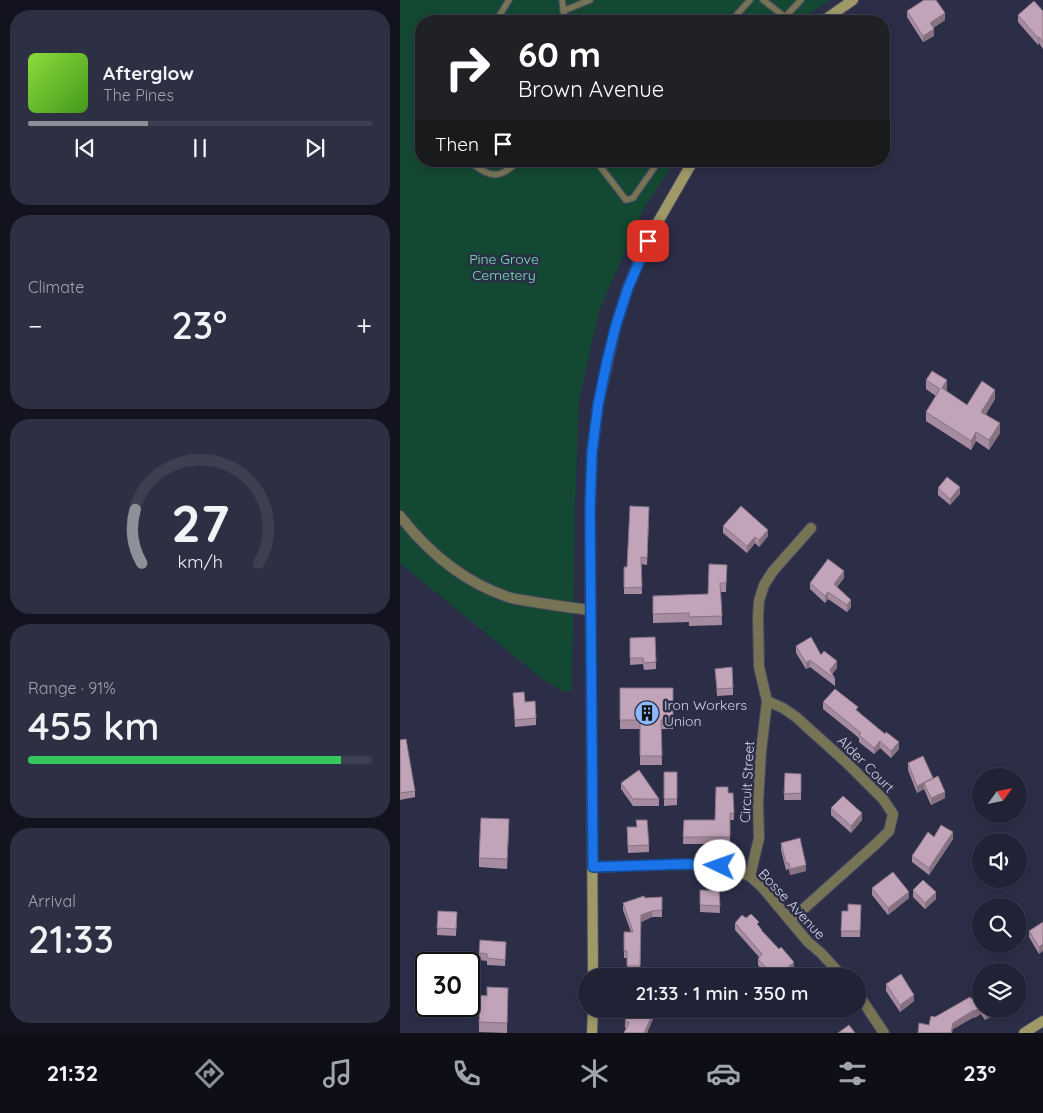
<!DOCTYPE html>
<meta charset="utf-8">
<style>
body{margin:0;font-family:Quicksand,sans-serif;background:#2d2f42;color:#f1f3f6;height:100vh;display:flex;flex-direction:column;font-size:19px;white-space:nowrap}
*{box-sizing:border-box;margin:0}
p{font-size:16px;color:#a2a4ad}
.icon{flex:none;width:28px;height:28px;fill:none;stroke:currentColor;stroke-width:2;stroke-linecap:round;stroke-linejoin:round}
.map{position:relative;flex:1;overflow:hidden}
.details{display:flex;flex-direction:column;gap:10px;padding:10px;background:#12131e;width:400px}
.details>*{flex:none}
.guide{position:absolute;left:15px;top:15px;width:475px;height:152px;border-radius:20px;box-shadow:0 2px 8px #0003,0 0 0 1px #3e3f51;background:#202124;color:#fff;overflow:hidden}
.needle{width:32px;rotate:57deg}
.buttons{position:absolute;left:572px;top:768px;display:grid;gap:10px}
.buttons a{display:grid;place-items:center;width:55px;height:55px;border-radius:50%;background:#212236;box-shadow:0 2px 8px #0003,0 0 0 1px #3e3f51;font-size:25px}
.speed{position:absolute;left:15px;top:952px;display:flex;gap:10px;font-size:25px;font-weight:700;text-align:center}
.speed>*{display:grid;place-content:center;width:65px;height:65px;border-radius:50%;background:#212236;box-shadow:0 2px 8px #0003,0 0 0 1px #3e3f51;line-height:1}
.speed .limit{border:2px solid #111;border-radius:8px;background:#fff;color:#111}
.pin{position:absolute;display:grid;place-items:center;width:42px;height:42px;color:#fff;margin:-21px;border-radius:10px;box-shadow:0 2px 8px #0006}
.me{position:absolute;width:55px;margin:-28px;rotate:273deg;stroke-linejoin:round;filter:drop-shadow(0 0 4px #0008)}
.turn{display:flex;align-items:center;gap:18px;height:105px;padding:0 20px;font-size:22px}
.turn .icon{width:65px;height:65px;stroke-width:2.5}
.turn b{display:block;font-size:35px;line-height:42px}
.then{display:flex;align-items:center;height:48px;padding:0 20px;background:#0003;gap:10px;font-size:19px}
.big{font-size:38px;font-weight:600;line-height:1.1}
.details .card{flex:1;display:flex;flex-direction:column;justify-content:center;gap:8px;min-width:0;padding:0 18px;border-radius:20px;background:#2d2f42}
.details .dial{align-items:center;gap:0}
.dial svg{height:130px;overflow:visible;fill:none;stroke:#3e3f51;stroke-width:7;stroke-linecap:round;text-anchor:middle}
.dial text{fill:#f1f3f6;stroke:none}
.song{display:flex;align-items:center;gap:15px}
.cover{width:60px;height:60px;border-radius:8px;background:linear-gradient(135deg,hsl(90 70% 55%),hsl(100 70% 35%))}
.played{height:5px;border-radius:2px;background:linear-gradient(90deg,#8c9099 35%,#3e3f51 35%)}
.keys{display:flex;justify-content:space-around;direction:ltr}
.heat{display:flex;justify-content:space-between;align-items:center;font-size:28px;direction:ltr}
.charge{height:8px;border-radius:4px;background:linear-gradient(90deg,#34c759 91%,#3e3f51 0)}
.trip{position:absolute;left:178px;top:968px;width:288px;height:50px;border-radius:25px;background:#212236;box-shadow:0 2px 8px #0003,0 0 0 1px #3e3f51;font-weight:600;line-height:50px;text-align:center}
.tabs{display:flex;height:80px;justify-content:space-around;align-items:center;background:#0d0e16;color:#a2a4ad}
.tabs .icon{width:35px;height:35px}
.tabs .on{color:#8c9099}
.tabs b{font-size:22px;color:#f1f3f6}
main{display:flex;flex:1;min-height:0}
.map>svg:first-child{display:block}
.green{fill:#134832}
.lines{fill:none;stroke-linecap:round;stroke-linejoin:round}
.lane-casing{stroke:#474961;stroke-width:8}
.street-casing{stroke:#474961;stroke-width:12}
.secondary-casing{stroke:#474961;stroke-width:12}
.lane{stroke:#777455;stroke-width:5.5}
.street{stroke:#777455;stroke-width:10}
.secondary{stroke:#9e9967;stroke-width:10}
.wall{fill:#a68ca0}
.shaded-wall{fill:#877282}
.building{fill:#c1a3ba;stroke:#877282}
.route-casing{stroke:#114b97;stroke-width:12}
.route{stroke:#1a73e8;stroke-width:9}
.labels{text-anchor:middle;dominant-baseline:central;stroke-width:5;stroke-linejoin:round;paint-order:stroke}
.park-label{font-size:14px;fill:#76e9b3;stroke:#2c2e48}
.poi-label{font-size:14px;fill:#d2d4e5;stroke:#2c2e48;text-anchor:start}
.street-label{font-size:14px;fill:#d2d4e5;stroke:#2c2e48}
</style>
<main>
<section class="details">
<div class="card">
<div class="song"><i class="cover"></i><div><b>Afterglow</b><p>The Pines</p></div></div>
<div class="played"></div>
<div class="keys"><svg class="icon" aria-label="previous" viewBox="0 0 24 24"><path d="M18 5L8 12l10 7zM5 5v14"/></svg><svg class="icon" aria-label="pause" viewBox="0 0 24 24"><path d="M8 5v14M16 5v14"/></svg><svg class="icon" aria-label="next" viewBox="0 0 24 24"><path d="M6 5l10 7-10 7zM19 5v14"/></svg></div>
</div>
<div class="card"><p>Climate</p>
<div class="heat"><a>−</a><b class="big">23°</b><a>+</a></div>
</div>
<div class="card dial"><svg viewBox="0 0 100 80">
<path d="M14 69A42 42 0 1 1 86 69"/>
<path d="M14 69A42 42 0 0 1 10 36" stroke="#8c9099"/>
<text x="50" y="56" font-size="32" font-weight="700">27</text>
<text x="50" y="72" font-size="11">km/h</text>
</svg></div>
<div class="card"><p>Range · 91%</p><b class="big">455 km</b><div class="charge"></div></div>
<div class="card"><p>Arrival</p><b class="big">21:33</b></div>
</section>
<div class="map">
<svg width="643" height="1033" viewBox="0 0 643 1033">
<rect width="100%" height="100%" fill="#2c2e48"/>
<path class="green" d="M0,0h430l-32,21h-377v140h254l-31,47 -45,103 -20,89 -4,104 -3,186 -8,2 -22,-13 -142,-116z"/>
<g class="lines">
<defs>
<path id="lane" d="M162,0l3,21
M363,0l22,17 16,-17
M163,11l27,-11
M96,21l13,-21
M331,21l19,-21
M69,161c8,7 22,17 33,12 6,-2 12,-8 17,-12
M196,161l30,39 7,-2 26,-37"/>
<path id="street" d="M0,516c28,36 64,66 108,81 8,3 18,3 26,5 19,3 38,6 57,8
M367,701l16,7 13,9 52,47 35,35 10,15 -4,17 -12,12 -87,78
M193,867l94,-3 33,2 30,10 12,11 46,55 13,11 21,23
M350,876l9,-38 -1,-35 3,-51 6,-51 -8,-34 -1,-50 1,-16 5,-16 9,-14 38,-43
M456,991l28,42"/>
<path id="secondary" d="M423,21l30,-21
M193,976l-3,-466 2,-58 6,-47 18,-80 12,-38 19,-46 46,-80
M192,1033l1,-24
M624,1033l19,-12"/>
</defs>
<use href="#lane" class="lane-casing"/>
<use href="#street" class="street-casing"/>
<use href="#secondary" class="secondary-casing"/>
<use href="#lane" class="lane"/>
<use href="#street" class="street"/>
<use href="#secondary" class="secondary"/>
</g>
<path class="wall" d="M507,11l38,9 -12,8 1,8 -11,6 -16,-25z
M643,11v38l-4,-6 -1,2 -20,-23v-7z
M526,380l21,9 -1,2 21,14 28,-6 -9,15 14,19 -11,17 -13,-9 -5,9 -45,-29v-9l10,-16 -10,-7z
M538,488l22,6 -10,11 -12,-10z
M249,514l-2,51 -6,-1 1,30h-18v-27h3z
M323,526l45,10 -9,11 -4,-4 -8,10 -24,-20z
M327,565l-1,27h-5l1,33 -33,1v-4l-36,1v-27l55,-2z
M444,578l-7,9 14,20 -4,5 -19,-13 -3,4 -15,-14v-6z
M255,637l1,32 -12,1 -1,-6 -13,1v-27z
M396,646l25,9 16,13 -5,6 3,5v7l-25,-19 -4,2 -10,-16z
M315,669l18,19v7l-16,1z
M220,688h53v41h-12l1,36h-22v-36h-20z
M113,693l12,9 11,16v7l-21,2z
M423,702l35,9 41,38 -8,9 -11,-10 -6,6 -15,-12v-4l-36,-29z
M0,740l15,51v6l-15,3z
M508,763l25,15 12,20 -14,7 -7,-16 -7,4 -9,-23z
M264,772h13v33l-13,1z
M385,773l16,1v26h-17z
M221,783l38,16v7h-26l-12,-17z
M328,793h5l1,27h-4v24h-47l1,-24h31z
M431,808l31,12 -11,13 -20,-18z
M109,829l-2,40 -28,-2v-9z
M227,834l22,11v7l-21,1z
M534,837l19,2 -24,36 -17,-13v-6z
M381,843l25,28 -16,4 -1,-6 -3,1 -5,-20z
M472,888l37,10 -21,17 -16,-20z
M300,890l19,1 1,22 -20,-1z
M513,890l23,9 -11,10 -12,-12z
M262,897v20h-10l-11,5 -1,51h-13v-15h-3v-26h7l-8,-22v-7l22,-5z
M461,905l-1,32h-19l1,-26h6z
M38,911l19,1 -1,24 -19,-1z
M346,918l13,8 3,5 32,37 -30,5 -6,-8v-6l1,-2 -24,-27v-7z
M643,922l-4,32 -10,-17v-6z
M106,949l-1,17 -18,-1v-4l-8,-1v-7z
M486,984l28,17 -14,11 -14,-21z
M581,992v17h22l-18,11 -4,-6 -7,4v-1l-21,12 -24,-4 6,-8 36,-18z
M108,998l-1,35 -28,-1v-10z
M411,1009h13l-7,6z
M253,1019l-6,14h-23l2,-5h-1v-7z"/>
<path class="shaded-wall" d="M545,13v7l-15,10v-7z
M534,29v7l-11,6v-6z
M639,37v6l-1,2v-7z
M547,380v9l-5,9v-10z
M595,390v9l-14,22v-9z
M600,423v10l-11,17v-10z
M576,432v9l-5,9v-9z
M560,487v7l-10,11v-6z
M368,530v6l-9,11v-7z
M355,537v6l-8,10v-7z
M444,571v7l-10,13v-7z
M428,592v7l-3,4v-7z
M451,600v7l-4,5v-7z
M410,660v7l-4,2v-6z
M437,661v7l-7,9v-7z
M480,741v7l-6,6v-6z
M499,742v7l-8,9v-7z
M524,783v6l-7,4v-7z
M545,792v6l-14,7v-7z
M462,813v7l-11,13v-7z
M553,832v7l-24,36v-7z
M406,865v6l-16,4v-6z
M509,892v6l-21,17v-7z
M536,892v7l-11,10v-6z
M252,911v6l-11,5v-7z
M643,944v7l-4,3v-7z
M394,962v6l-9,8h-7z
M514,995v6l-14,11v-7z
M581,1007v7l-7,4v-7z
M417,1009h7l-7,6z
M593,1009h10l-18,11v-6z
M574,1010v7l-21,12 -1,4h-1l2,-10z
M253,1013v6l-6,14h-3z"/>
<path class="building" d="M524,0h12l9,13 -15,10 4,6 -11,7 -16,-25z
M634,1l9,10v31l-4,-5 -1,1 -20,-23z
M532,371l15,9 -5,8 25,17 15,-24 13,9 -14,22 19,11 -11,17 -13,-8 -5,9 -45,-29 14,-23 -14,-9z
M547,477l13,10 -10,12 -12,-11z
M230,506l19,1 -2,51 -6,-1 1,30 -18,1v-21h3z
M341,506l27,24 -9,10 -4,-3 -8,9 -24,-20z
M428,559l16,12 -10,13 17,16 -4,5 -19,-13 -3,4 -15,-13z
M309,564l18,1 -1,18h-6l2,33 -33,1v-4l-36,1v-18l55,-2z
M255,637l1,25 -12,1 -1,-5h-13v-20z
M411,637l10,18 3,-4 13,10 -7,9 5,9 -25,-19 -4,3 -10,-17z
M332,667l1,21 -16,1 -2,-20z
M220,688h53v32h-12l1,36h-22v-36h-20z
M435,689l23,18 -2,3 29,24 1,-2 13,10 -8,9 -11,-10 -6,7 -15,-13 2,-2 -38,-31z
M124,692l1,10 10,-1 1,17 -21,2 -2,-27z
M6,739l9,52 -15,2v-53z
M523,756l10,22 -16,8 -9,-23z
M239,770l20,29h-26l-12,-16z
M264,772h13v27h-13z
M385,773l16,1v19l-17,1z
M538,776l7,16 -14,6 -7,-15z
M316,787h12v6h5l1,20h-4v24h-47l1,-17h31z
M443,796l19,17 -11,13 -20,-18z
M81,818l28,1 -2,40 -28,-1z
M236,820h11l2,25 -21,1 -1,-19h10z
M541,825l12,7 -24,36 -17,-12 16,-24 6,5z
M400,838l6,27 -16,4 -1,-6h-3l-5,-20z
M493,872l16,20 -21,16 -16,-20z
M523,880l13,12 -11,11 -12,-13z
M300,890l19,1 1,15 -20,-1z
M244,896l1,2 17,-1v13l-10,1 -11,4 -1,51h-13v-15h-3v-19h9l-10,-29z
M448,904l13,1 -1,26h-19l1,-20h6z
M38,911l19,1 -1,17 -19,-1z
M351,914l8,8 -2,2 5,6h-1l18,19 2,-2 13,15 -16,14h-18l7,-7 -9,-10 4,-5 -27,-31 7,-8 4,3z
M643,922v22l-4,3 -10,-16z
M80,940l26,2 -1,18 -18,-2v-4l-8,-1z
M501,974l13,21 -14,10 -14,-21z
M87,987l21,1 -1,35 -28,-1 1,-27 7,1z
M581,992v16v-1l-7,4v-1l-21,13 -2,10h-33l1,-10 10,2 2,-9 4,1 35,-20 1,2z
M230,1009h14l9,4 -9,20h-20l5,-10 -4,-2z
M582,1009h11l-8,5z
M449,1025l6,8h-17z"/>
<g class="lines">
<defs>
<path id="route" d="M248,241l-20,47 -12,37 -9,36 -9,44 -6,47 -2,58 3,357 94,-3 33,2"/>
</defs>
<use href="#route" class="route-casing"/>
<use href="#route" class="route"/>
</g>
<defs>
<symbol id="building-disc" viewBox="-11 -11 22 22"><circle r="9.5" fill="#8bb9fc" stroke="#2c2e48"/><path d="M-4-6H4V6H1V3H-1V6H-4ZM-2.5-4.3h1.7v1.8h-1.7ZM.8-4.3h1.7v1.8H.8ZM-2.5-1h1.7V.8h-1.7ZM.8-1h1.7V.8H.8Z" fill="#111"/></symbol>
</defs>
<g fill-rule="evenodd">
<use href="#building-disc" x="233" y="699" width="28" height="28"/>
</g>
<g class="labels">
<g class="park-label">
<text x="104" y="259">Pine Grove<tspan x="104" dy="16">Cemetery</tspan></text>
</g>
<g class="poi-label">
<text x="264" y="705">Iron Workers<tspan x="264" dy="16">Union</tspan></text>
</g>
<g class="street-label">
<text transform="translate(466 764) rotate(45)">Alder Court</text>
<text transform="translate(347 782) rotate(-87)">Circuit Street</text>
<text transform="translate(392 904) rotate(47)">Bosse Avenue</text>
</g>
</g>
</svg>
<div class="buttons">
<a><svg class="needle" viewBox="-14 -14 28 28"><path d="M0-13l5 13h-10z" fill="#e53935"/><path d="M0 13l5-13h-10z" fill="#a2a4ad"/></svg></a>
<a><svg class="icon" aria-label="sound" viewBox="0 0 24 24"><path d="M4 9h4l5-4v14l-5-4H4zM17 9q2 3 0 6"/></svg></a>
<a><svg class="icon" aria-label="search" viewBox="0 0 24 24"><circle cx="10" cy="10" r="6"/><path d="M15 15l6 6"/></svg></a>
<a><svg class="icon" aria-label="layers" viewBox="0 0 24 24"><path d="M12 4l9 5-9 5-9-5zM3 14l9 5 9-5"/></svg></a>
</div>
<div class="speed"><div class="limit">30</div></div>
<div class="pin" style="left:248px;top:241px;background:#d93025"><svg class="icon" aria-label="arrive" viewBox="0 0 24 24"><path d="M6 21V4h12l-3 4 3 4H6"/></svg></div>
<svg class="me" style="left:320px;top:866px" viewBox="-20 -20 40 40"><circle r="19" fill="#fff"/><path d="M0-13L10 11 0 6-10 11z" fill="#1a73e8"/></svg>
<div class="trip">21:33 · 1 min · 350 m</div>
<div class="guide">
<div class="turn"><svg class="icon" aria-label="right" viewBox="0 0 24 24"><path d="M7 20v-9h11M14 6l5 5-5 5"/></svg><div><b>60 m</b>Brown Avenue</div></div>
<div class="then">Then<svg class="icon" aria-label="arrive" viewBox="0 0 24 24"><path d="M6 21V4h12l-3 4 3 4H6"/></svg></div>
</div>
</div>
</main>
<nav class="tabs">
<b>21:32</b>
<svg class="icon on" aria-label="directions" viewBox="0 0 24 24"><path d="M12 3l9 9-9 9-9-9zM9 14v-3h6M13 9l2 2-2 2"/></svg>
<svg class="icon" aria-label="music" viewBox="0 0 24 24"><path d="M9 18V5l10-2v13"/><circle cx="6" cy="18" r="3"/><circle cx="16" cy="16" r="3"/></svg>
<svg class="icon" aria-label="phone" viewBox="0 0 24 24"><path d="M5 4h4l2 5-3 2q2 4 5 5l2-3 5 2v4C11 20 4 13 5 4z"/></svg>
<svg class="icon" aria-label="climate" viewBox="0 0 24 24"><path d="M12 3v18M4 7l16 10M4 17L20 7"/></svg>
<svg class="icon" aria-label="car" viewBox="0 0 24 24"><path d="M5 17H2v-5l4-1 3-4h7l3 4 3 1v5h-3M9 17h6M6 11h13"/><circle cx="7" cy="17" r="2"/><circle cx="17" cy="17" r="2"/></svg>
<svg class="icon" aria-label="filters" viewBox="0 0 24 24"><path d="M4 7h16M4 17h16"/><circle cx="9" cy="7" r="2"/><circle cx="15" cy="17" r="2"/></svg>
<b>23°</b>
</nav>
